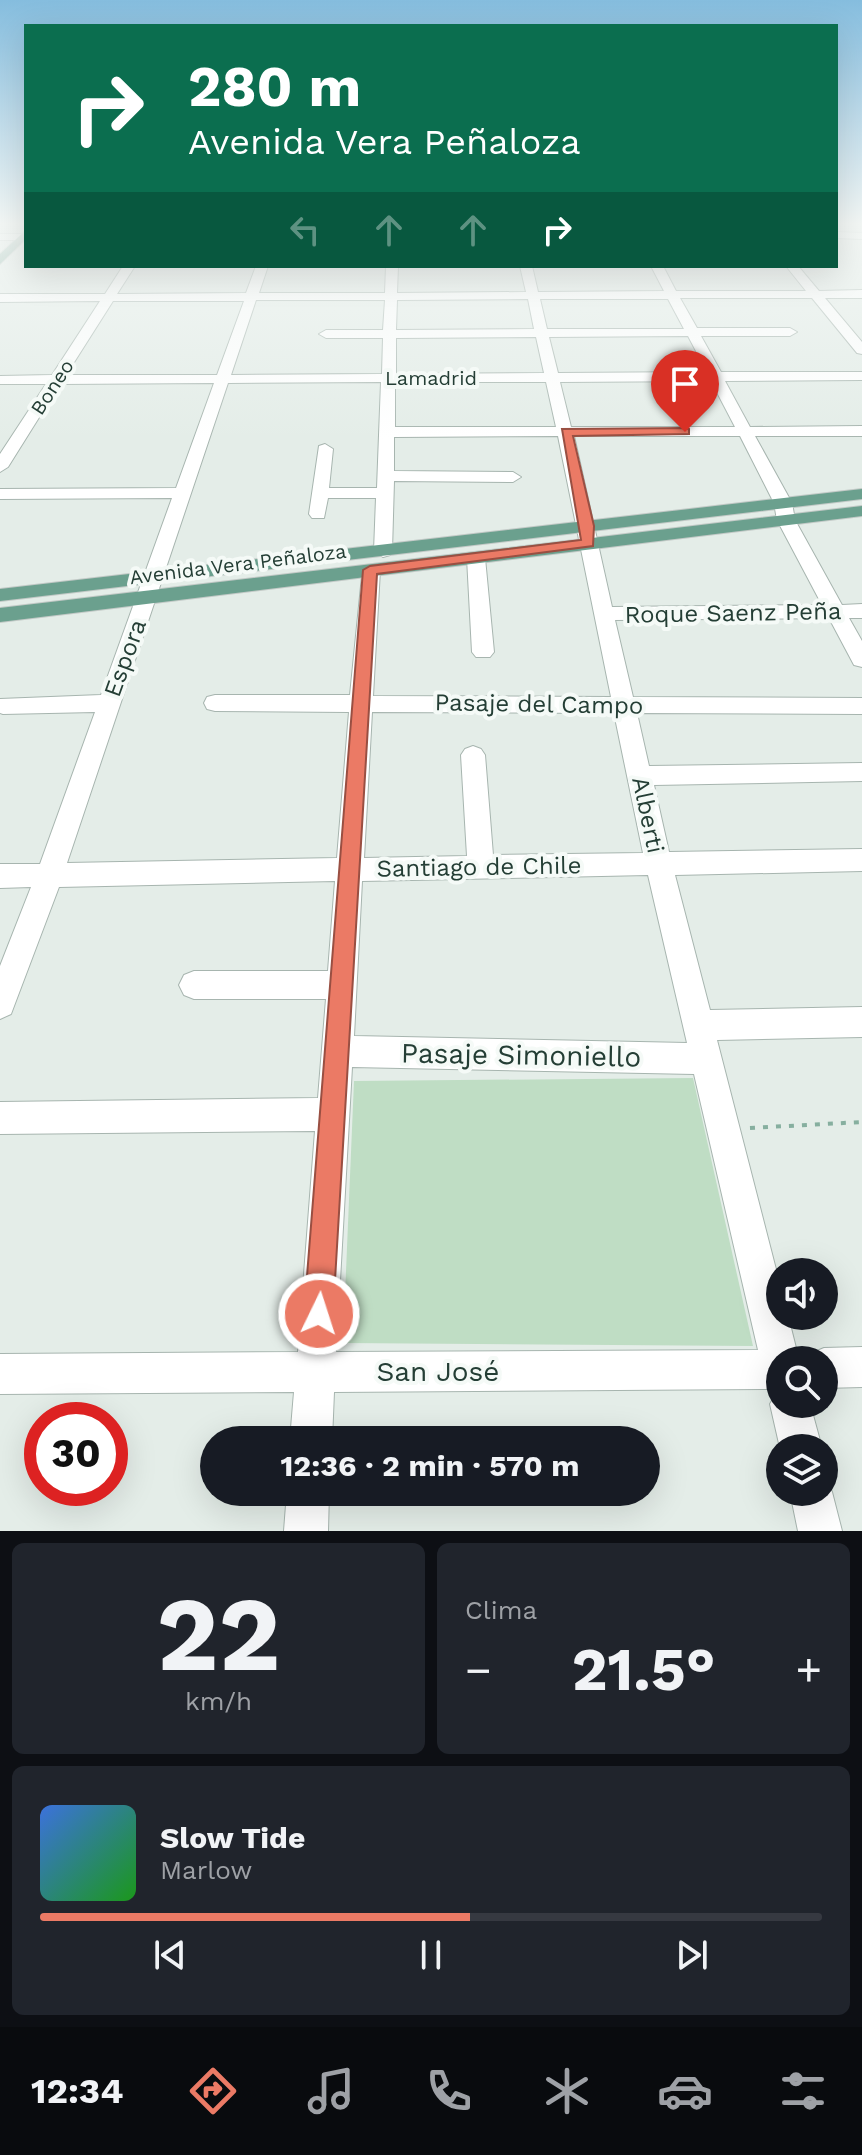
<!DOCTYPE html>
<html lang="es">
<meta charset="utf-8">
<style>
body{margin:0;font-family:"Work Sans",sans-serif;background:#20242c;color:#f1f3f6;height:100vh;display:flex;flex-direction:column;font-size:30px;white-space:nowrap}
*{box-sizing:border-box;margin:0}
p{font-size:26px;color:#9ea1a6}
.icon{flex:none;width:44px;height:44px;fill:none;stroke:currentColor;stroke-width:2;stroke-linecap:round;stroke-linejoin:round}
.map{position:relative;height:1531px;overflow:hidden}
.sheet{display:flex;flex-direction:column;gap:12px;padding:12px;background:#0d0f14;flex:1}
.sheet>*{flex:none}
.guide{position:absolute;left:24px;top:24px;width:814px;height:244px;border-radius:0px;box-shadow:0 8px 32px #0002;background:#0b6e4f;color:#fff;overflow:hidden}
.fabs{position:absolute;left:766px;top:1258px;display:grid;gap:16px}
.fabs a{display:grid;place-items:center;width:72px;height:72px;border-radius:50%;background:#171b24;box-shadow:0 8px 32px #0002;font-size:40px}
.speed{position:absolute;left:24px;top:1402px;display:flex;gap:16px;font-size:40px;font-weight:700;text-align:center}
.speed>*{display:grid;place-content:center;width:104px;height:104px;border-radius:50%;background:#171b24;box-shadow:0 8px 32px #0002;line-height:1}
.speed .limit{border:12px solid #d22;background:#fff;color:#111}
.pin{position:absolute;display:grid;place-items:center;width:68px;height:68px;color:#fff;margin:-82px -34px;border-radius:50% 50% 50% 0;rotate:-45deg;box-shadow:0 0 8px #0007}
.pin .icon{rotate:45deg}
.me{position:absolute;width:88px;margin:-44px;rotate:4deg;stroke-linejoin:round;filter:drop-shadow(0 0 6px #0008)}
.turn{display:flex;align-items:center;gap:28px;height:168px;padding:0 32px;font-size:36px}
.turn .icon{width:104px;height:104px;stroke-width:2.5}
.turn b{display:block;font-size:56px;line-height:68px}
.lanes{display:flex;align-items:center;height:76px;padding:0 32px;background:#0003;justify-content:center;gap:40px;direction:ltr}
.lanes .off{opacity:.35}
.big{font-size:60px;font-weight:700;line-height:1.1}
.sheet .tile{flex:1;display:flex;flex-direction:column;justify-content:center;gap:12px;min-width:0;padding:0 28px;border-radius:12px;background:#20242c}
.sheet .dial{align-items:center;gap:0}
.dial b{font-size:104px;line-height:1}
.song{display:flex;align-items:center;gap:24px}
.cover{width:96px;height:96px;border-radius:12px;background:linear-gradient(135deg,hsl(220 70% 55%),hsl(120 70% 35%))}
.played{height:8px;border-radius:4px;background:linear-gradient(90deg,#eb7a65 55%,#363941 55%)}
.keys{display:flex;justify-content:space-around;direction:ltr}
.heat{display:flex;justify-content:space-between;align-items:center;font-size:44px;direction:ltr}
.sheet .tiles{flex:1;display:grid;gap:12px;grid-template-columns:1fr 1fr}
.tile:last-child{grid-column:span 2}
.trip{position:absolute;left:200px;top:1426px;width:460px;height:80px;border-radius:40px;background:#171b24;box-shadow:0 8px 32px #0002;font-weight:700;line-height:80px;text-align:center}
.tabs{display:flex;height:128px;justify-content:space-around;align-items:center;background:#090b0e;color:#9ea1a6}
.tabs .icon{width:56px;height:56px}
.tabs .on{color:#eb7a65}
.tabs b{font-size:36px;color:#f1f3f6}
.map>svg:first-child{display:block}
.green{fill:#bfddc4}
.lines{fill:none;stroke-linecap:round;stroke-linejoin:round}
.minor-casing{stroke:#a7b5af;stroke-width:2}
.major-casing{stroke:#c2c9c6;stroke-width:2}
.path{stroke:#86af9f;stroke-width:4;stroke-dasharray:5 8;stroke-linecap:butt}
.minor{fill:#fff;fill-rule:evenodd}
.major{fill:#6ba08e;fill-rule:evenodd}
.route{fill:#eb7a65;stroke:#994f42;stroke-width:2}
.labels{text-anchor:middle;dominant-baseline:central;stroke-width:8;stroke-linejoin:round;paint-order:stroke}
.far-street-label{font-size:20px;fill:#243e35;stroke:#f5faf7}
.street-label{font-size:24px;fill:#243e35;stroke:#f5faf7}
.near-street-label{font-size:28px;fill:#243e35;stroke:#f5faf7}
</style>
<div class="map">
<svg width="862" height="1531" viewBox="0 0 862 1531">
<rect width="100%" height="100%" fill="#e4ede8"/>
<path class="green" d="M693,1078l60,268 -410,-3 11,-262z"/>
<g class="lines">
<defs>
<path id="minor" d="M836,232l26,1v6l-26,-1z
M0,234h26v6h-26z
M123,266h12l-18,28 129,-1 10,-27h12l-9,27h126l1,-27h12l-1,27 129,-1 -6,-26h12l6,26 126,-1 -13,-25h12l13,25h130l-20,-25h12l21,25 43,-1v8h-37l37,44v12l-5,-1 -45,-55h-132l17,30h93l7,4 -7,4h-89l20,36h141v8l-137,1 25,46 112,-1v10h-107l37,67 3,17 47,85 20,-1v14h-13l13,23v26l-8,-2 -25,-47 -214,2 18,77 229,1v16l-225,-1 12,53 213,-3v18l-208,4 15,67 193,-3v22l-187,4 35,135 152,-3v30l-145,3 63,245v31h8l11,44h-19v44h30l12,44h-42l-10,-44 9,-15 -445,3 -2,48h-42l4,-48 -294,2v-40l298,-2 17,-221 -315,3v-32l318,-4 8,-99h-132l-10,-4 -5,-10 5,-10 10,-4h134l7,-90 -276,6 -48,127 -11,5v-53l31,-79 -31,1v-24h40l55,-152 -92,2 -3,-1v-14l101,-4 71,-197 -172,1v-10l176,-1 38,-105 -154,1 -52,83 -8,5v-18l46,-70h-46v-8l52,-1 48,-74 -100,1v-8h105zM528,299l6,30 -138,1 1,-30zM540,299h128l16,30h-137zM256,300h129l-2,30h-57l-7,4 7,4h57l-1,36 -151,1zM113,301h131l-27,74h-151zM688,336l19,36 -149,1 -9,-36zM536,337l8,36 -148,1v-36zM711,381l24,46h-164l-11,-45zM381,382l-4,106h-48l4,-39 -8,-5 -6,2 -10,68 3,4h12l4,-20h48l-2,53 9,6 7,-2 2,-4 2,-70 119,1 8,-5 -8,-5 -119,-1v-34l164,-1 53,261 -238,-1 7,-126 -3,-4h-14l-13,129h-135l-8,2 -3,6 3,6 8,2 134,1 -12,146 -270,5 161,-480zM395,382h151l10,45h-161zM574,436h166l34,67 3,17 45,85 -210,2zM372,712l242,1 29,140 -150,2 -8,-100 -4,-6 -8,-3 -8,3 -4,6 6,101 -103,2zM648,875l39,168 -333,-7 8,-155zM352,1067l342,7 64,276 -422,2z
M476,552l9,6 9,94 -4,5h-14l-4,-5 -5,-94z
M862,1347v40l-38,1v-28h-16l2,-6 14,-6z
M824,1476l8,16 10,39h-44l-8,-39h34z
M287,1492h42l-1,39h-44z"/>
<path id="major" d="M26,230v9l-26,25v-10z
M862,489v10l-862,102v-12z
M862,506v10l-862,106v-14z"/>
</defs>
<use href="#minor" class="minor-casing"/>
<use href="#major" class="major-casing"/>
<path class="path" d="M750,1128l112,-6"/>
<use href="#minor" class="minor"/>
<use href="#major" class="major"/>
</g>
<linearGradient id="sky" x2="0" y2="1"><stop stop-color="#85bdde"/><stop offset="0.51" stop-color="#f3f7f5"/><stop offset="1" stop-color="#f3f7f5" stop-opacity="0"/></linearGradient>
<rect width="862" height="439" fill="url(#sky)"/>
<path class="route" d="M685,428l4,1v5l-116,2 21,90 -1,20 -216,28 -44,740 -4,11 -10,4 -10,-4 -5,-11 59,-744 7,-4 211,-26 -19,-111z"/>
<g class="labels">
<g class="far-street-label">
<text x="431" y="378">Lamadrid</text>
<text transform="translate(52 387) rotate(-57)">Boneo</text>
<text transform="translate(238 564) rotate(-7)">Avenida Vera Peñaloza</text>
</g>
<g class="street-label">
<text transform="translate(733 613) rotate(-1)">Roque Saenz Peña</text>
<text transform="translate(125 658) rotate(-70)">Espora</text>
<text transform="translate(539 704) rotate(1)">Pasaje del Campo</text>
<text transform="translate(648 815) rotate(78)">Alberti</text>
<text transform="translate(479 867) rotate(-1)">Santiago de Chile</text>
</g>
<g class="near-street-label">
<text transform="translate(521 1055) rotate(1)">Pasaje Simoniello</text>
<text x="438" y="1371">San José</text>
</g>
</g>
</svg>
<div class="fabs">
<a><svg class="icon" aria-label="sound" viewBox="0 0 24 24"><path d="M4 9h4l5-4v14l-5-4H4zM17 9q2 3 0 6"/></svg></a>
<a><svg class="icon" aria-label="search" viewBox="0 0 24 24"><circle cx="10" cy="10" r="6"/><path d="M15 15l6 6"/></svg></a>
<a><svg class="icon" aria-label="layers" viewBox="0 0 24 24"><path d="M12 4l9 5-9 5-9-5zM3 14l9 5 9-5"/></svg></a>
</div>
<div class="speed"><div class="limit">30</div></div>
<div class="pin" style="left:685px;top:432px;background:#d93025"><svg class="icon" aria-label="arrive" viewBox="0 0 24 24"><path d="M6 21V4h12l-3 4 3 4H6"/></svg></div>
<svg class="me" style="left:319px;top:1314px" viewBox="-20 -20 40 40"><circle r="17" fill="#eb7a65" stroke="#fff" stroke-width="3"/><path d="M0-11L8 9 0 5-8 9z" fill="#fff"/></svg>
<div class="trip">12:36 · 2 min · 570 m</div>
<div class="guide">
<div class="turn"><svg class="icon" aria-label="right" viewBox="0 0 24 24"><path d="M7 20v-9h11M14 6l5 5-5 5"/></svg><div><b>280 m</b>Avenida Vera Peñaloza</div></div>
<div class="lanes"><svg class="icon off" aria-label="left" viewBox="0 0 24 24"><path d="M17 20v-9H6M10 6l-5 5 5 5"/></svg><svg class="icon off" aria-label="ahead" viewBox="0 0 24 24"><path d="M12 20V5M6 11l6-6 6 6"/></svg><svg class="icon off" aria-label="ahead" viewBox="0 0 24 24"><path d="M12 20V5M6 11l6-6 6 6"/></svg><svg class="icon" aria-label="right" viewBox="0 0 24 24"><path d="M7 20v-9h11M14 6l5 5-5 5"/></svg></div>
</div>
</div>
<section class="sheet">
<div class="tiles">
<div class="tile dial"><b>22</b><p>km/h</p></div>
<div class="tile"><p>Clima</p>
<div class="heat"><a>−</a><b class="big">21.5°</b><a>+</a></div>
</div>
<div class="tile">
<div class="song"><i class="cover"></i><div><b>Slow Tide</b><p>Marlow</p></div></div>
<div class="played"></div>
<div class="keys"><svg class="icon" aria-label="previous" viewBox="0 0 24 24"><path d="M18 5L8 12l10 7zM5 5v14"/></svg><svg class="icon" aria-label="pause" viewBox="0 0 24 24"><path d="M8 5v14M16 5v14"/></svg><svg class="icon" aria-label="next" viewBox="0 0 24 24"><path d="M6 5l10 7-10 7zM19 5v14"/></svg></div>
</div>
</div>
</section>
<nav class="tabs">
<b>12:34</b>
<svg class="icon on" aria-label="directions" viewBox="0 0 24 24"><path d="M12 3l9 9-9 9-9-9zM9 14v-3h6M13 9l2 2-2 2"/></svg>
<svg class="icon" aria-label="music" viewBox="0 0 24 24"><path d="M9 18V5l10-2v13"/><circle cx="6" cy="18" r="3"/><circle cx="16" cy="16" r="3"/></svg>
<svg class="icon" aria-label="phone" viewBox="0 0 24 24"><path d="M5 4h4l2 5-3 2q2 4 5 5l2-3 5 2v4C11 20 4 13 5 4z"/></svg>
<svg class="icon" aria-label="climate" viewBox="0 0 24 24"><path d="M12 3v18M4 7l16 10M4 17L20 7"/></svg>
<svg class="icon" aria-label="car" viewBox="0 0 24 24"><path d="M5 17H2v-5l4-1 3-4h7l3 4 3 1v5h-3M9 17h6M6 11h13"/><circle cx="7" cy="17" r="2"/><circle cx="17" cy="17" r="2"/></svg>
<svg class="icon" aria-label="filters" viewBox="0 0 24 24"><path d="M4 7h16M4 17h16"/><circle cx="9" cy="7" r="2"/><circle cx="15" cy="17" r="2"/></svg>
</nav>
